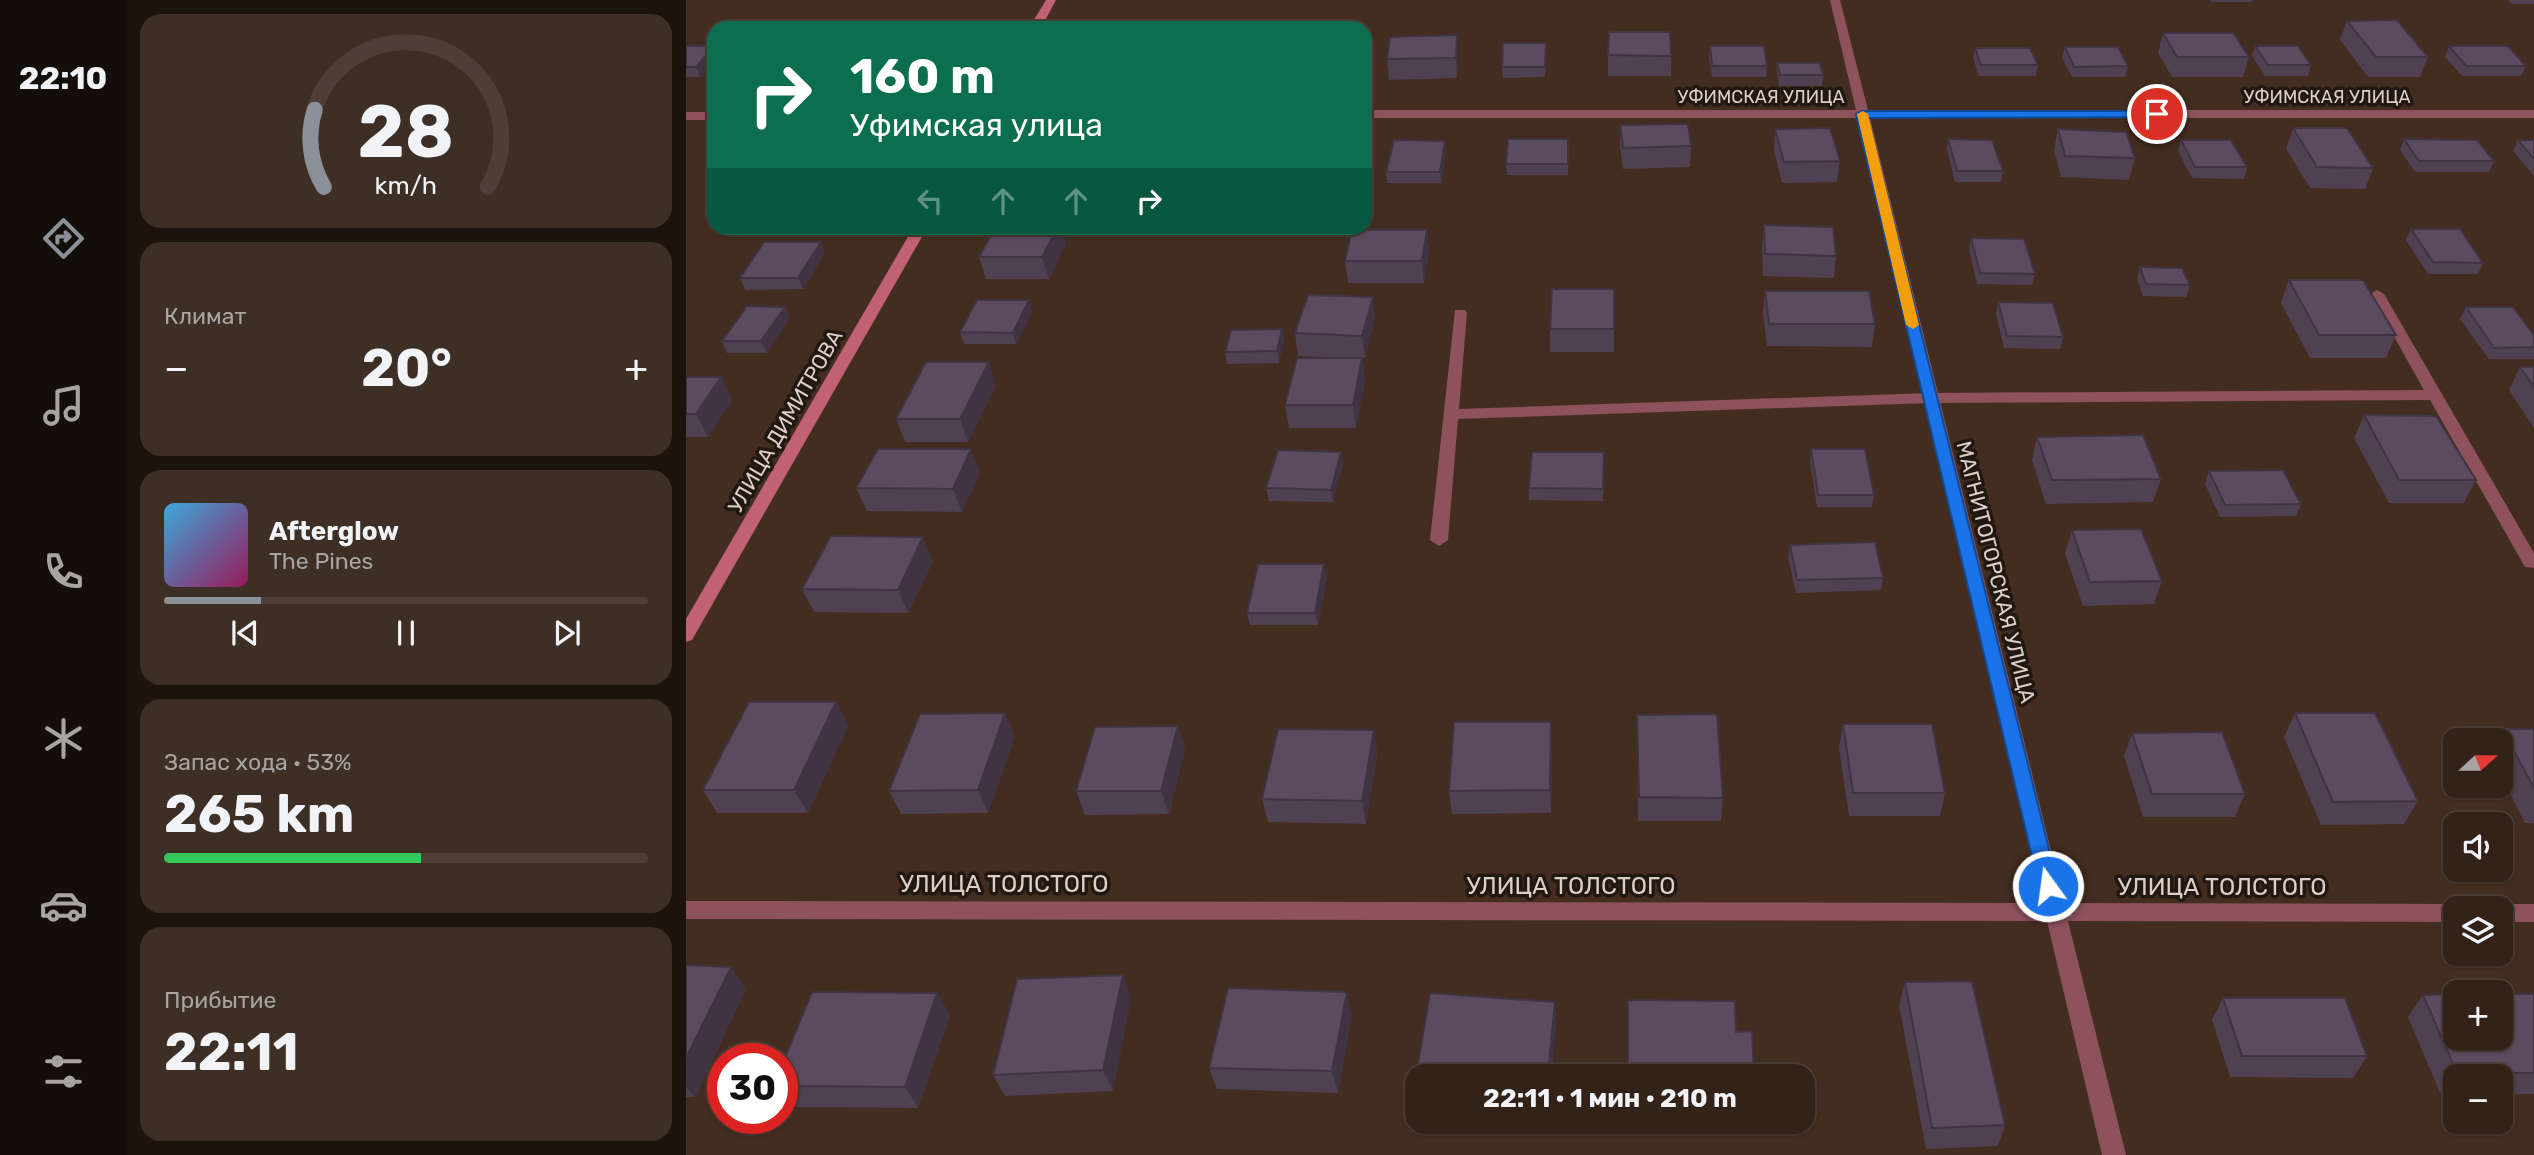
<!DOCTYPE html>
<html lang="ru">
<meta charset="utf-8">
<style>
body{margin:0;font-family:Rubik,sans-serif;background:#3d2f25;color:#f1f3f6;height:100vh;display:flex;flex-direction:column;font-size:26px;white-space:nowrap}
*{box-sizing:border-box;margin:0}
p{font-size:23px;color:#a8a4a2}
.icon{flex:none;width:38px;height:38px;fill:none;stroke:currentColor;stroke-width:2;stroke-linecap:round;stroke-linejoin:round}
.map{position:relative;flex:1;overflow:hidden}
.drawer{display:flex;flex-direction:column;gap:14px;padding:14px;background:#1c130d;width:560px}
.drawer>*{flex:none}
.guide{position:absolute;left:21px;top:21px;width:665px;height:214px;border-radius:21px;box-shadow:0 2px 5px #0004,0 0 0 2px #4d3f37;background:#0b6e4f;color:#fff;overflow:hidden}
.needle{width:46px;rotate:69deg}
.buttons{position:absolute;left:1757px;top:728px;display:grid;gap:14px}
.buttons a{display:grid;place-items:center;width:70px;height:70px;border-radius:14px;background:#322218;box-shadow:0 2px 5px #0004,0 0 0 2px #4d3f37;font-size:35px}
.speed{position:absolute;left:21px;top:1043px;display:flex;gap:14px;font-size:35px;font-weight:700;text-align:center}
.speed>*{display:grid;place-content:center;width:91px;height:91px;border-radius:50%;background:#322218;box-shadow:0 2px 5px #0004,0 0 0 2px #4d3f37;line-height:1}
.speed .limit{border:10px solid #d22;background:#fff;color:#111}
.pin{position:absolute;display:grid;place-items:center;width:60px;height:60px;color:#fff;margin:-30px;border:4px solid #fff;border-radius:50%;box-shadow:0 2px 7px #0007}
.me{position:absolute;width:77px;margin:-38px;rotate:346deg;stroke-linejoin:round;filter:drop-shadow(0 0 5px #0008)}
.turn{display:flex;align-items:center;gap:24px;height:147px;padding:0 28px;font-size:32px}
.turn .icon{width:91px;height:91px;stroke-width:2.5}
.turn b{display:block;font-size:49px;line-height:60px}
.lanes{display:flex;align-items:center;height:66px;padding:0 28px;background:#0003;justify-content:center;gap:35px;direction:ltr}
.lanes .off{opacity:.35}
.big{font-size:52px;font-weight:700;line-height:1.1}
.drawer .card{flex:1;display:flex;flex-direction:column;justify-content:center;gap:10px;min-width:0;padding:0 24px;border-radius:21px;background:#3d2f25}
.drawer .dial{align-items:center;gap:0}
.dial svg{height:182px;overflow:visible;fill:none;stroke:#4d3f37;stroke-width:7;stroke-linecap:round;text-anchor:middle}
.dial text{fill:#f1f3f6;stroke:none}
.song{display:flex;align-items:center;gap:21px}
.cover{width:84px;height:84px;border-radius:10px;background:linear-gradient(135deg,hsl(200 70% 55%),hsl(330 70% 35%))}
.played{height:7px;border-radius:4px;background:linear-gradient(90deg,#8c9099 20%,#4d3f37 20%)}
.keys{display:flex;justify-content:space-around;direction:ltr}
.heat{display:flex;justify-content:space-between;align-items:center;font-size:38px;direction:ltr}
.charge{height:10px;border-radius:5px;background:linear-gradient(90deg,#34c759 53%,#4d3f37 0)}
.trip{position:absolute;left:719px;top:1064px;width:410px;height:70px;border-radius:21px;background:#322218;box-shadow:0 2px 5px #0004,0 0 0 2px #4d3f37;font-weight:700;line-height:70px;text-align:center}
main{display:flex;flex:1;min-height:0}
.menu{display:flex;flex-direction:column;width:126px;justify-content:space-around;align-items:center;background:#140e0a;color:#a8a4a2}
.menu .icon{width:49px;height:49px}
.menu .on{color:#8c9099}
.menu b{font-size:32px;color:#f1f3f6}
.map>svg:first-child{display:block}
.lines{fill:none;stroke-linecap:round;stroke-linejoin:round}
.service{fill:#8e525d;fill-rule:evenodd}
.minor{fill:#8e525d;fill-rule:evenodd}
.secondary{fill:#c06174;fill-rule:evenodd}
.wall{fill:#4f4052}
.shaded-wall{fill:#403442}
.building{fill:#5c4b5f;stroke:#403442;stroke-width:2}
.route{fill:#1a73e8;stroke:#114b97;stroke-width:2}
.slow{fill:#f59e0b}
.labels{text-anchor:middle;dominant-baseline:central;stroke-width:7;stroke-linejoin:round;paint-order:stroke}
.far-street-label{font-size:18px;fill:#ddcec6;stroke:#221812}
.street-label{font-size:21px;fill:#ddcec6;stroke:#221812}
.near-street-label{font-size:24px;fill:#ddcec6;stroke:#221812}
</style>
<main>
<nav class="menu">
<b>22:10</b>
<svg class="icon on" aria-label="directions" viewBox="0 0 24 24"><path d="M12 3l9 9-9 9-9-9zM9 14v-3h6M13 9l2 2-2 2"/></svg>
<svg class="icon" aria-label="music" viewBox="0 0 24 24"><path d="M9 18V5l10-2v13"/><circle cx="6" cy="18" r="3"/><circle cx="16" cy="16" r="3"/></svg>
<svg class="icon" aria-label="phone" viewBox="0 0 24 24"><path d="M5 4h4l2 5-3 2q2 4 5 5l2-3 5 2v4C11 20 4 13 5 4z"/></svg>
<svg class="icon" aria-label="climate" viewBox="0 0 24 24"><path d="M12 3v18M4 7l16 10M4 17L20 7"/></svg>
<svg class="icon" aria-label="car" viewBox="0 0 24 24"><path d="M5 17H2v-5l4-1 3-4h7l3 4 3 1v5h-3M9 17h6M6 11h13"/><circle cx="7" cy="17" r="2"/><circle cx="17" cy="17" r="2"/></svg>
<svg class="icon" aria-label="filters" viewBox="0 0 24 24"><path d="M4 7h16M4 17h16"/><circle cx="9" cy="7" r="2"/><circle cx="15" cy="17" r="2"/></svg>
</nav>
<section class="drawer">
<div class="card dial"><svg viewBox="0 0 100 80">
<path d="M14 69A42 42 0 1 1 86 69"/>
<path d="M14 69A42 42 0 0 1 10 35" stroke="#8c9099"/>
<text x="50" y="56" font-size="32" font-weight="700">28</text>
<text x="50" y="72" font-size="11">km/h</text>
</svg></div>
<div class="card"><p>Климат</p>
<div class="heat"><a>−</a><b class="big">20°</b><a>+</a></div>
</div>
<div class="card">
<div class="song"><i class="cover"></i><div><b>Afterglow</b><p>The Pines</p></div></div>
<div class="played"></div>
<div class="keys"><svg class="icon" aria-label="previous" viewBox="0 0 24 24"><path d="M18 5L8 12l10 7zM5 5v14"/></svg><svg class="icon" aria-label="pause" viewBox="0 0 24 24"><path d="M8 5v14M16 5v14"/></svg><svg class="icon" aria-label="next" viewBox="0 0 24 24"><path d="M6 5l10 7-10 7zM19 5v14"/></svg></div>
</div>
<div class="card"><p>Запас хода · 53%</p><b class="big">265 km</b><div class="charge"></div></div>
<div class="card"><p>Прибытие</p><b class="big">22:11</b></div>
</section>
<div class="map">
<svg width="1848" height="1155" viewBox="0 0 1848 1155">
<rect width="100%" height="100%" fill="#432d20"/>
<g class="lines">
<path class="service" d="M1691,290l7,4 150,259v15l-9,-1 -95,-167 -500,3 -472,16 -10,121 -9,6 -9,-6 25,-230h10l2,3 -8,96 471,-16 494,-3 -54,-96z"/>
<path class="minor" d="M1144,0h10l28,110h666v8h-664l194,785 391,1 8,4h-8v14l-387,-1 58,234h-24l-55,-234 -1361,-2v-18l1357,2 -186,-785h-492v-8h491z
M0,112h28v8h-28z
M1815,904h33v18h-33v-14h-8z"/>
<path class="secondary" d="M360,0h10l-15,28h-12z
M227,228h14l-235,412 -6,2v-23z"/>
</g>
<path class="wall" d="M1524,0h43l-1,2h-40z
M1822,0h26v4h-23z
M1661,21l81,36 -8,20h-52l-28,-37z
M1477,33l86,24 -6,20h-71l-14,-24z
M0,46h28l-14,31h-14z
M1024,46l57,20 -1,11h-54l-3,-20z
M1569,46l56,19 -3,11h-43l-13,-20z
M1763,46l77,20 -5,10h-59l-17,-19z
M1379,47l63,19 -3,11h-53l-10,-19z
M1289,48l63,17 -2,11h-57l-6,-18z
M860,53l-1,24 -42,1 -1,-11z
M922,55l63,1v20h-63z
M772,56l-1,22 -68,2 -2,-21z
M1091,63l46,12 -1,11h-43l-2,-13z
M934,125l71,21 -1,21 -67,2 -3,-23z
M1607,128l80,40 -8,21 -55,-1 -24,-39z
M1089,129l65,32 -3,21 -55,1 -8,-33z
M1372,129l77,29 -6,22 -68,-3 -7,-27z
M882,139v36h-61l-1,-11z
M1262,139l55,32 -2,11h-46l-8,-32z
M1718,139l90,22 -5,11h-74l-15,-22z
M1495,140l66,27 -3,12 -52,-1 -14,-27z
M1832,140h16v36l-21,-25z
M760,152l-5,31h-54l-1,-11z
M1078,225l72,31 -2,22 -71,-2 -1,-29z
M309,228h67l4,16 -17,35h-63l-7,-22z
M1725,229l72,34 -5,11h-50l-22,-34z
M741,230l2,22 -5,31h-76l-3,-22z
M1285,238l64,36 -3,11 -55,-1 -8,-34z
M139,253l-22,36 -58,1 -5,-12z
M1454,267l50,18 -4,12 -43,-1 -6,-17z
M1603,280l107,55 -10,23h-76l-29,-55z
M928,289v63h-64v-23z
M1079,291l110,33 -3,23 -105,-1 -4,-33z
M1312,302l65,35 -3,12 -56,-1 -8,-34z
M99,307l5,11 -23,35h-40l-5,-12z
M1780,307l68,28v24h-45l-29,-40z
M346,312l-16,32h-52l-4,-12z
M689,319l-10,39h-3l3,22 -9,48h-67l-4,-23 68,-47 -55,-2 -3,-23z
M596,329l2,12 -5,22 -52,1 -2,-12z
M1834,367h14v61l-25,-38z
M0,377h35l11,23 -24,37h-22z
M310,385l-28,57h-63l-9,-23z
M1678,415l112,65 -12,23h-75l-35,-65z
M1351,437l124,42 -8,23 -107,2 -14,-44z
M1125,449l63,46 -2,12h-55l-7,-46z
M655,452l2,12 -10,38 -64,-1 -3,-13z
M918,452l-1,49 -74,-1v-12z
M1523,471l92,33 -5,12 -76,1 -15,-33z
M294,473l-18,39 -95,-1 -11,-23z
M1386,530l90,51 -8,23 -71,2 -18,-53z
M1104,545l93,33 -2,12 -85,3 -8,-36z
M247,561l-25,52 -94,-1 -12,-23z
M641,577l-9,48h-68l-3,-12z
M150,702l12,24 -40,87h-91l-14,-23z
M319,713l10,24 -27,76 -87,1 -12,-23z
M1609,713l123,88 -14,23 -83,1 -37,-88z
M951,715l86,83 -2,23h-83z
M1157,724l102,69 -5,23h-91l-10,-68z
M492,726l7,23 -16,65 -84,1 -9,-24z
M1816,729h32v94h-9l-24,-47v-36h-5z
M688,730l3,24 -11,70 -98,-2 -6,-23z
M1446,733l113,61 -10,23h-92l-19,-61z
M866,745l-1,68 -99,1 -3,-23z
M0,965l45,2 15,22 -51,108h-9z
M1219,982l100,143 -7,21 -72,3 -27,-144z
M251,993l13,22 -32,93 -129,-1 -7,-9v-33z
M1848,994v100h-33v-18h-46v19h-14l-33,-78 15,-22z
M445,997l-18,94 -108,5 -12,-21z
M1537,998l144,58 -14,22 -123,-1 -18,-57z
M942,1000l108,32 18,44h-126z
M869,1002l1,22 -5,52h-131l-2,-12z
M666,1014l-14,79 -121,-4 -8,-21z"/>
<path class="shaded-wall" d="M771,35l1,21 -1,22 -1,-20z
M28,46v16l-14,15 -4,-10z
M759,141l1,11 -5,31 -1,-11z
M371,228h5l4,16 -17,35 -7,-22z
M741,230l2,22 -5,31 -2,-22z
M135,242l4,11 -22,36 -5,-11z
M687,297l2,22 -10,39 -3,-22z
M343,300l3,12 -16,32 -3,-11z
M99,307l5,11 -23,35 -6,-12z
M596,329l2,12 -5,22 -2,-12z
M676,358l3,22 -9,48 -3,-23z
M303,362l7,23 -28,57 -8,-23z
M35,377l11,23 -24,37 -12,-23z
M285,449l9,24 -18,39 -9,-23z
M655,452l2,12 -10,38 -2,-12z
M237,537l10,24 -25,52 -10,-23z
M638,564l3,13 -9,48 -3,-12z
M150,702l12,24 -40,87 -14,-23z
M319,713l10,24 -27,76 -10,-23z
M865,722l1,23 -1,68 -1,-23z
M492,726l7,23 -16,65 -8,-23z
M688,730l3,24 -11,70 -4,-23z
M45,967l15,22 -51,108 -9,-10v-29z
M437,975l8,22 -18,94 -10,-21z
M661,992l5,22 -14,79 -6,-22z
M251,993l13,22 -32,93 -13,-21z
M869,1002l1,22 -5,52h-3z"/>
<path class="building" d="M1711,20l31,37h-52l-29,-36z
M188,27h63v1z
M923,32h61l1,24 -63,-1z
M1477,33h70l16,24h-72z
M771,35l-1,23 -69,1 3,-22z
M817,43h43l-1,24h-43z
M0,46h28l-18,21h-10z
M1024,46h54l3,20h-55z
M1569,46h43l13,19h-43z
M1763,46h59l18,20h-60z
M1379,47h53l10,19 -54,1z
M1289,48h55l8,17h-57z
M1091,63h43l3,12h-43z
M1002,124l3,22 -68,2 -3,-23z
M1144,128l10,33 -56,1 -9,-33z
M1607,128h54l26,40 -56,-1z
M1372,129l68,3 9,26 -70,-2z
M822,139h60v25h-62z
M1262,139l44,1 11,31h-46z
M1718,139l73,1 17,21h-75z
M708,140l51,1 -5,31h-54z
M1495,140h50l16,27h-52z
M1832,140h16v19z
M1078,225l69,2 3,29 -71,-2z
M309,228h62l-15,29h-63z
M1725,229h49l23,34 -50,-1z
M666,230h75l-5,31h-77z
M1285,238l53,1 11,35 -55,-1z
M78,242h57l-23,36h-58z
M1454,267l42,1 8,17 -44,-1z
M1603,280h74l33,55h-77z
M866,289h62v40h-64z
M1079,291h104l6,33h-106z
M622,295l65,2 -11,39 -67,-3z
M291,300h52l-16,33 -53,-1z
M1312,302l55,1 10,34 -56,-1z
M61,306l38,1 -24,34h-39z
M1780,307h47l21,28v12l-40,1z
M596,329l-5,22 -52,1 6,-22z
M611,358h65l-9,47h-68z
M240,362h63l-29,57h-64z
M1834,367h14v20z
M0,377h35l-25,37h-10z
M1678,415l72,1 40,64h-77z
M1457,435l18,44 -109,1 -15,-43z
M192,449h93l-18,40 -97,-1z
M1125,449h54l9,46h-56z
M592,450l63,2 -10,38 -65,-2z
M846,452h72l-1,37 -74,-1z
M1597,470l18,34 -76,1 -16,-34z
M1455,529l21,52 -72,1 -18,-52z
M145,536l92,1 -25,53 -96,-1z
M1189,542l8,36 -86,2 -7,-35z
M572,564h66l-9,49h-68z
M63,702h87l-42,88h-91z
M319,713l-27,77 -89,1 31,-77z
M1609,713h80l43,88 -85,1z
M1031,714l6,84 -84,-1 -2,-82z
M768,722h97l-1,68 -101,1z
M1157,724h89l13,69h-92z
M492,726l-17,65h-85l19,-64z
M592,729l96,1 -12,71 -100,-2z
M1816,729h32v59z
M1536,732l23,62h-93l-20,-61z
M0,965l45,2 -45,91z
M437,975l-20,95 -110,5 24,-96z
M1286,981l33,144 -73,3 -27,-146z
M542,988l119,4 -15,79 -123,-3z
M126,992l125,1 -32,94 -123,-1v-21z
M744,993l125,9 -7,72 -130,-10z
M1769,994v44h46v-44h33v79h-77l-34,-78z
M1537,998h122l22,58h-125z
M942,1000l107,1 1,31 16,-1 2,45h-54v-9h-72z"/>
<path class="route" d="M1471,111l6,3 -2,3 -293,1 190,768 -3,6h-14l-2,-6 -183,-772 6,-3z"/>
<path class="slow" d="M1177,111l5,3 51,211 -6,4 -7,-4 -49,-211z"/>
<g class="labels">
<g class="far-street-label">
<text x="1075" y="97">УФИМСКАЯ УЛИЦА</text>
<text x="1641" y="97">УФИМСКАЯ УЛИЦА</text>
</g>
<g class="street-label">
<text transform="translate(99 421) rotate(-60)">УЛИЦА ДИМИТРОВА</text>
<text transform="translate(1310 572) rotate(76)">МАГНИТОГОРСКАЯ УЛИЦА</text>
</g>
<g class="near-street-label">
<text x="318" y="884">УЛИЦА ТОЛСТОГО</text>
<text x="885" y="886">УЛИЦА ТОЛСТОГО</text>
<text x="1536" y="887">УЛИЦА ТОЛСТОГО</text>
</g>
</g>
</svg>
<div class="buttons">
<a><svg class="needle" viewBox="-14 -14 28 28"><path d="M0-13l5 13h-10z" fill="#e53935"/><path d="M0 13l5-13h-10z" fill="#a8a4a2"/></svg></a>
<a><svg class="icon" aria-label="sound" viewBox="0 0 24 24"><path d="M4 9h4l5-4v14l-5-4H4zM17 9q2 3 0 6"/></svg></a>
<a><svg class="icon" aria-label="layers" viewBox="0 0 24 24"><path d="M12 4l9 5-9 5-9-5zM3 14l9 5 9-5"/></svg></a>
<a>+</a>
<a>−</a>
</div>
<div class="speed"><div class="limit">30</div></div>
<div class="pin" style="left:1471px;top:114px;background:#d93025"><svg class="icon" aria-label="arrive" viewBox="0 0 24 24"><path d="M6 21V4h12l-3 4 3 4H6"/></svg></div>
<svg class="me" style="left:1362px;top:886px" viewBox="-20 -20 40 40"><circle r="17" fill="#1a73e8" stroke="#fff" stroke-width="3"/><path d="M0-11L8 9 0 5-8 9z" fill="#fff"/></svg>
<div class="trip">22:11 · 1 мин · 210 m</div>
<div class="guide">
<div class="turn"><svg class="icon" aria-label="right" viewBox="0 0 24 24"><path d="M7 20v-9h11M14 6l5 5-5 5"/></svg><div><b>160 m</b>Уфимская улица</div></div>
<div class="lanes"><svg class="icon off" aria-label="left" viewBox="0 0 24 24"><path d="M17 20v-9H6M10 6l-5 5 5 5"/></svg><svg class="icon off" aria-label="ahead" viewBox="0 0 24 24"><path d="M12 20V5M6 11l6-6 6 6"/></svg><svg class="icon off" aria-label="ahead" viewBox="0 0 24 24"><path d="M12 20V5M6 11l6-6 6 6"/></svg><svg class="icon" aria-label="right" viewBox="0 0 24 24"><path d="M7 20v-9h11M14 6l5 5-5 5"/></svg></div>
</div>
</div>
</main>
